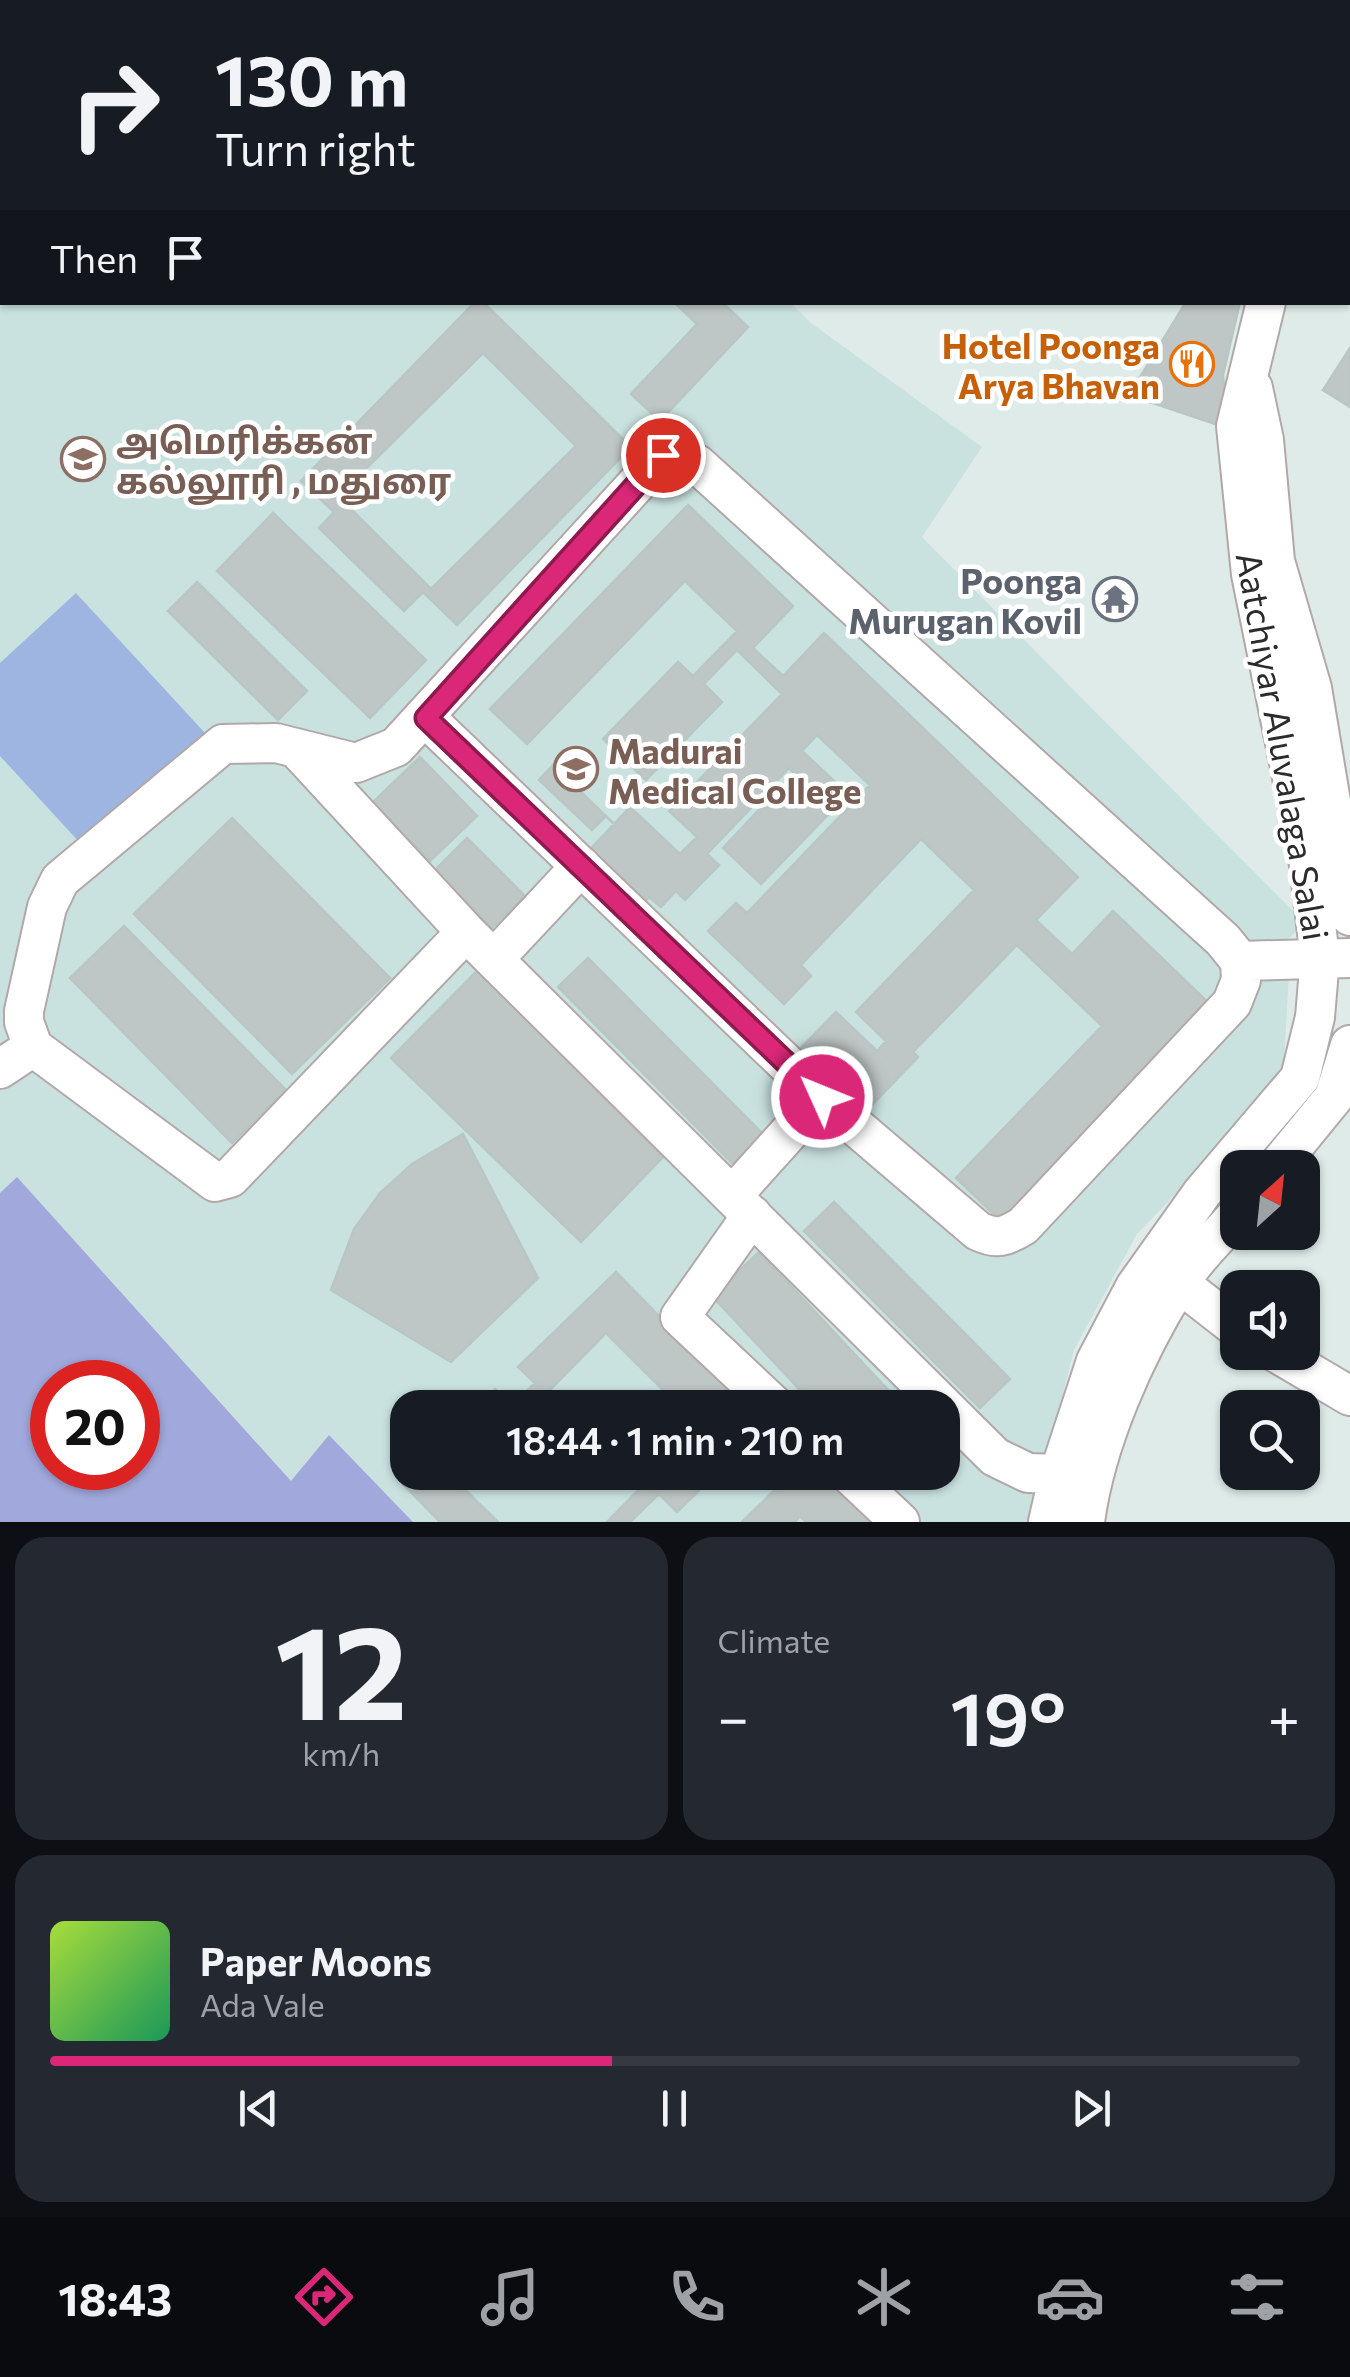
<!DOCTYPE html>
<meta charset="utf-8">
<style>
body{margin:0;font-family:Commissioner,"Noto Sans Tamil",sans-serif;background:#242831;color:#f1f3f6;height:100vh;display:flex;flex-direction:column;font-size:38px;white-space:nowrap}
*{box-sizing:border-box;margin:0}
p{font-size:32px;color:#9ea1a6}
.icon{flex:none;width:55px;height:55px;fill:none;stroke:currentColor;stroke-width:2;stroke-linecap:round;stroke-linejoin:round}
.map{position:relative;height:1522px;overflow:hidden}
.drawer{display:flex;flex-direction:column;gap:15px;padding:15px;background:#0d0f14;flex:1}
.drawer>*{flex:none}
.banner{position:absolute;left:0px;top:0px;width:1350px;height:305px;box-shadow:0 2px 8px #0004;background:#171b24;color:#f1f3f6;overflow:hidden}
.needle{width:65px;rotate:27deg}
.buttons{position:absolute;left:1220px;top:1150px;display:grid;gap:20px}
.buttons a{display:grid;place-items:center;width:100px;height:100px;border-radius:20px;background:#171b24;box-shadow:0 2px 8px #0004;font-size:50px}
.speed{position:absolute;left:30px;top:1360px;display:flex;gap:20px;font-size:50px;font-weight:700;text-align:center}
.speed>*{display:grid;place-content:center;width:130px;height:130px;border-radius:50%;background:#171b24;box-shadow:0 2px 8px #0004;line-height:1}
.speed .limit{border:15px solid #d22;background:#fff;color:#111}
.pin{position:absolute;display:grid;place-items:center;width:85px;height:85px;color:#fff;margin:-42px;border:5px solid #fff;border-radius:50%;box-shadow:0 2px 10px #0007}
.me{position:absolute;width:110px;margin:-55px;rotate:314deg;stroke-linejoin:round;filter:drop-shadow(0 0 8px #0008)}
.turn{display:flex;align-items:center;gap:35px;height:210px;padding:0 50px;font-size:45px}
.turn .icon{width:130px;height:130px;stroke-width:2.5}
.turn b{display:block;font-size:70px;line-height:85px}
.then{display:flex;align-items:center;height:95px;padding:0 50px;background:#0003;gap:20px;font-size:38px}
.big{font-size:75px;font-weight:600;line-height:1.1}
.drawer .widget{flex:1;display:flex;flex-direction:column;justify-content:center;gap:15px;min-width:0;padding:0 35px;border-radius:30px;background:#242831}
.drawer .dial{align-items:center;gap:0}
.dial b{font-size:130px;line-height:1}
.song{display:flex;align-items:center;gap:30px}
.cover{width:120px;height:120px;border-radius:15px;background:linear-gradient(135deg,hsl(80 70% 55%),hsl(150 70% 35%))}
.played{height:10px;border-radius:5px;background:linear-gradient(90deg,#db2777 45%,#363941 45%)}
.keys{display:flex;justify-content:space-around;direction:ltr}
.heat{display:flex;justify-content:space-between;align-items:center;font-size:55px;direction:ltr}
.drawer .tiles{flex:1;display:grid;gap:15px;grid-template-columns:1fr 1fr}
.widget:last-child{grid-column:span 2}
.trip{position:absolute;left:390px;top:1390px;width:570px;height:100px;border-radius:30px;background:#171b24;box-shadow:0 2px 8px #0004;font-weight:600;line-height:100px;text-align:center}
.menu{display:flex;height:160px;justify-content:space-around;align-items:center;background:#090b0e;color:#9ea1a6}
.menu .icon{width:70px;height:70px}
.menu .active{color:#db2777}
.menu b{font-size:45px;color:#f1f3f6}
.map>svg:first-child{display:block}
.education{fill:#c9e2e0;fill-rule:evenodd}
.green{fill:#a1a8db;fill-rule:evenodd}
.pitch{fill:#9eb5e1}
.building{fill:#bec7c5;stroke:#b8c6c4;stroke-width:2.5;fill-rule:evenodd}
.lines{fill:none;stroke-linecap:round;stroke-linejoin:round}
.minor-casing{stroke:#b2a8a8;stroke-width:42}
.minor{stroke:#fff;stroke-width:38}
.route-casing{stroke:#8e194d;stroke-width:25}
.route{stroke:#db2777;stroke-width:18}
.labels{text-anchor:middle;dominant-baseline:central;stroke-width:9;stroke-linejoin:round;paint-order:stroke}
.food-label{font-size:35px;font-weight:bold;fill:#c56008;stroke:#fff;text-anchor:end}
.education-label{font-size:35px;font-weight:bold;fill:#785e54;stroke:#fff;text-anchor:start}
.worship-label{font-size:35px;font-weight:bold;fill:#5b616d;stroke:#fff;text-anchor:end}
.street-label{font-size:35px;fill:#2b2b2b;stroke:#fff}
</style>
<div class="map">
<svg width="1350" height="1522" viewBox="0 0 1350 1522">
<rect width="100%" height="100%" fill="#deebe8"/>
<path class="education" d="M0,0h471l3,2h-472v300l789,1 20,20 171,124 -60,90 383,386 -17,16 2,13 -7,130 -146,152 -63,116 -44,172h-617l-84,-87 -70,87h-259zM52,1382h86v86h-86zM408,1408h534v64h-534z"/>
<path class="green" d="M471,0h407l3,2h-407z
M17,1177l274,304 38,-46 84,87h-413v-329zM52,1382h86v86h-86z"/>
<path class="pitch" d="M76,593l129,140 -123,112 -82,-89v-93z"/>
<path class="building" d="M475,302h8l148,145 -174,178 -34,-33 -19,19 -85,-83 15,-16 -33,-31zM483,353l93,93 -145,143 -93,-93z
M674,302h48l26,25 -88,94 -29,-27 66,-70z
M1186,302h54l-17,73 4,53 -98,-33z
M1350,348v59l-27,-17z
M688,505l105,101 -40,42 30,28 41,-43 254,244 -42,43 36,34 41,-43 103,99 -209,217 -51,-49 146,-152 -85,-81 -104,107 5,5 -49,51 -23,-22 -8,9 -43,-41 41,-42 41,39 9,-10 -30,-29 118,-122 -53,-51 -120,126 10,11 -27,28 -76,-73 28,-28 11,10 123,-128 -53,-50 -15,16 46,43 -87,90 -38,-36 71,-75 -5,-5 -82,86 12,11 -34,35 -9,-9 -15,16 -12,-10 -14,14 -54,-52 33,-35 -8,-8 -14,14 -53,-50 14,-15 61,59 16,-17 50,47 17,-17 -28,-26 113,-117 -45,-44 -33,34 18,18 -76,78 -43,-41 75,-77 15,14 44,-45 -52,-50 -158,163 -37,-35z
M273,513l153,147 -56,58 -153,-147z
M197,582l110,109 -29,29 -110,-109z
M420,757l57,59 -47,45 -58,-58z
M232,818l158,160 -98,96 -158,-160z
M467,838l58,58 -33,32 -57,-58z
M124,926l162,164 -54,53 -162,-165z
M588,958l176,177 -31,29 -175,-177z
M477,971l189,183 -85,88 -190,-184z
M463,1134l75,144 -87,84 -120,-72 23,-61 26,-36 32,-29z
M834,1202l176,177 -30,29 -176,-177z
M759,1252l146,156h-88l-105,-112z
M616,1272l133,136h-68l-75,-75 -74,75h-56l19,-19 17,17 23,-23 -17,-16z
M409,1472h59l-10,11 40,39h-58l-40,-41z
M656,1472h62l-41,40 -18,-18 -29,28h-23z
M793,1472h36l48,50h-71l-6,-6 -5,6h-53z"/>
<g class="lines">
<defs>
<path id="minor" d="M966,0l4,2
M1348,204h2
M1348,275l2,2
M1253,388l11,52 11,121 37,127 38,228
M426,718l395,379 157,134c19,9 27,6 45,-5l209,-223 9,-23 -1,-19
M296,748l170,184 529,525 33,16 31,1
M494,959l87,-93
M33,1047l182,135 15,-4 236,-246
M0,1069l33,-22 -9,-25v-11l23,-104 13,-27 163,-136 53,-1 80,20 40,-16 267,-292 12,-1 22,10 526,476 17,21 110,-3
M1276,1168l58,-71 16,-52
M732,1196l89,-99
M752,1215l-72,102 97,91
M1161,1269l77,60
M1275,1352l75,44
M847,1472l53,50
M1048,1522l11,-48 37,-113 39,-74 67,-94 98,-115 15,-61 5,-59 -12,-101 -57,-283 -15,-148 30,-124
M1085,1522c10,-78 51,-170 93,-237 16,-26 40,-48 60,-71"/>
</defs>
<use href="#minor" class="minor-casing"/>
<use href="#minor" class="minor"/>
</g>
<g class="lines">
<defs>
<path id="route" d="M663,455l-237,263 396,379"/>
</defs>
<use href="#route" class="route-casing"/>
<use href="#route" class="route"/>
</g>
<defs>
<symbol id="restaurant-ring" viewBox="-11 -11 22 22"><circle r="9.5" fill="#fff" stroke="#e8710a" stroke-width="1.5"/><path d="M-5-6h1v4h1v-4h1v4h1v-4h1v5L-1.5 .5V6h-2V.5L-5-1ZM5-6V6H3V1.5H1.5Q1.5-4 5-6Z" fill="#e8710a"/></symbol>
<symbol id="university-ring" viewBox="-11 -11 22 22"><circle r="9.5" fill="#fff" stroke="#8d6e63" stroke-width="1.5"/><path d="M0-5L7-2L0 1L-7-2ZM-4 1L0 2.5L4 1V4Q0 6-4 4Z" fill="#8d6e63"/></symbol>
<symbol id="temple-ring" viewBox="-11 -11 22 22"><circle r="9.5" fill="#fff" stroke="#6b7280" stroke-width="1.5"/><path d="M0-6L5-2H3V0L6.5 2.5H4V6H1.5V3h-3V6H-4V2.5H-6.5L-3 0V-2H-5Z" fill="#6b7280"/></symbol>
</defs>
<g fill-rule="evenodd">
<use href="#restaurant-ring" x="1167" y="339" width="50" height="50"/>
<use href="#university-ring" x="58" y="434" width="50" height="50"/>
<use href="#temple-ring" x="1090" y="574" width="50" height="50"/>
<use href="#university-ring" x="551" y="744" width="50" height="50"/>
</g>
<g class="labels">
<g class="food-label">
<text x="1160" y="344">Hotel Poonga<tspan x="1160" dy="40">Arya Bhavan</tspan></text>
</g>
<g class="education-label">
<text x="116" y="439">அமெரிக்கன்<tspan x="116" dy="40">கல்லூரி , மதுரை</tspan></text>
<text x="608" y="749">Madurai<tspan x="608" dy="40">Medical College</tspan></text>
</g>
<g class="worship-label">
<text x="1082" y="579">Poonga<tspan x="1082" dy="40">Murugan Kovil</tspan></text>
</g>
<g class="street-label">
<text transform="translate(1284 746) rotate(80)">Aatchiyar Aluvalaga Salai</text>
</g>
</g>
</svg>
<div class="buttons">
<a><svg class="needle" viewBox="-14 -14 28 28"><path d="M0-13l5 13h-10z" fill="#e53935"/><path d="M0 13l5-13h-10z" fill="#9ea1a6"/></svg></a>
<a><svg class="icon" aria-label="sound" viewBox="0 0 24 24"><path d="M4 9h4l5-4v14l-5-4H4zM17 9q2 3 0 6"/></svg></a>
<a><svg class="icon" aria-label="search" viewBox="0 0 24 24"><circle cx="10" cy="10" r="6"/><path d="M15 15l6 6"/></svg></a>
</div>
<div class="speed"><div class="limit">20</div></div>
<div class="pin" style="left:663px;top:455px;background:#d93025"><svg class="icon" aria-label="arrive" viewBox="0 0 24 24"><path d="M6 21V4h12l-3 4 3 4H6"/></svg></div>
<svg class="me" style="left:822px;top:1097px" viewBox="-20 -20 40 40"><circle r="17" fill="#db2777" stroke="#fff" stroke-width="3"/><path d="M0-11L8 9 0 5-8 9z" fill="#fff"/></svg>
<div class="trip">18:44 · 1 min · 210 m</div>
<div class="banner">
<div class="turn"><svg class="icon" aria-label="right" viewBox="0 0 24 24"><path d="M7 20v-9h11M14 6l5 5-5 5"/></svg><div><b>130 m</b>Turn right</div></div>
<div class="then">Then<svg class="icon" aria-label="arrive" viewBox="0 0 24 24"><path d="M6 21V4h12l-3 4 3 4H6"/></svg></div>
</div>
</div>
<section class="drawer">
<div class="tiles">
<div class="widget dial"><b>12</b><p>km/h</p></div>
<div class="widget"><p>Climate</p>
<div class="heat"><a>−</a><b class="big">19°</b><a>+</a></div>
</div>
<div class="widget">
<div class="song"><i class="cover"></i><div><b>Paper Moons</b><p>Ada Vale</p></div></div>
<div class="played"></div>
<div class="keys"><svg class="icon" aria-label="previous" viewBox="0 0 24 24"><path d="M18 5L8 12l10 7zM5 5v14"/></svg><svg class="icon" aria-label="pause" viewBox="0 0 24 24"><path d="M8 5v14M16 5v14"/></svg><svg class="icon" aria-label="next" viewBox="0 0 24 24"><path d="M6 5l10 7-10 7zM19 5v14"/></svg></div>
</div>
</div>
</section>
<nav class="menu">
<b>18:43</b>
<svg class="icon active" aria-label="directions" viewBox="0 0 24 24"><path d="M12 3l9 9-9 9-9-9zM9 14v-3h6M13 9l2 2-2 2"/></svg>
<svg class="icon" aria-label="music" viewBox="0 0 24 24"><path d="M9 18V5l10-2v13"/><circle cx="6" cy="18" r="3"/><circle cx="16" cy="16" r="3"/></svg>
<svg class="icon" aria-label="phone" viewBox="0 0 24 24"><path d="M5 4h4l2 5-3 2q2 4 5 5l2-3 5 2v4C11 20 4 13 5 4z"/></svg>
<svg class="icon" aria-label="climate" viewBox="0 0 24 24"><path d="M12 3v18M4 7l16 10M4 17L20 7"/></svg>
<svg class="icon" aria-label="car" viewBox="0 0 24 24"><path d="M5 17H2v-5l4-1 3-4h7l3 4 3 1v5h-3M9 17h6M6 11h13"/><circle cx="7" cy="17" r="2"/><circle cx="17" cy="17" r="2"/></svg>
<svg class="icon" aria-label="filters" viewBox="0 0 24 24"><path d="M4 7h16M4 17h16"/><circle cx="9" cy="7" r="2"/><circle cx="15" cy="17" r="2"/></svg>
</nav>
